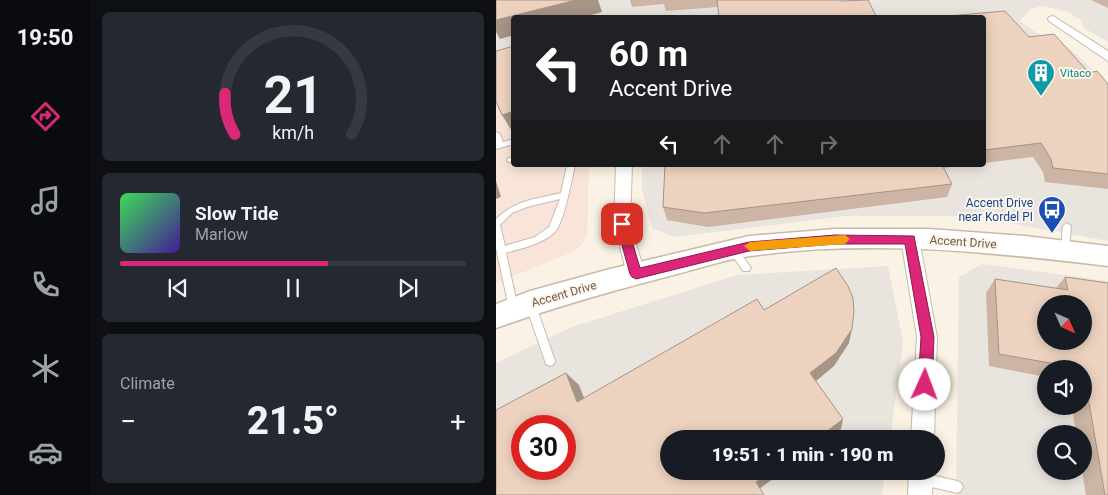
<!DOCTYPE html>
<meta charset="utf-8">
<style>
body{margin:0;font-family:Roboto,sans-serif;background:#242831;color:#f1f3f6;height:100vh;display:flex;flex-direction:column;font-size:19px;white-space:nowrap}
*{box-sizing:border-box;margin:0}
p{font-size:16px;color:#9ea1a6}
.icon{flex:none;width:28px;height:28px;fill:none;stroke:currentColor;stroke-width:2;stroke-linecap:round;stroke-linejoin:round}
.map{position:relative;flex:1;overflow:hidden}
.side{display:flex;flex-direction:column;gap:12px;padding:12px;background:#0d0f14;width:406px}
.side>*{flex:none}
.top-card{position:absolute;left:15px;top:15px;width:475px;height:152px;border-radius:5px;box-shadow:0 2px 12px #0003;background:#202124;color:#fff;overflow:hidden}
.needle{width:32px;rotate:135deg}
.fabs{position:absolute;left:541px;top:295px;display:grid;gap:10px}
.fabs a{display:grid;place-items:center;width:55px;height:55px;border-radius:50%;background:#171b24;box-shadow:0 2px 12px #0003;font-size:25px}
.speed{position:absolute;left:15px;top:415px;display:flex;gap:10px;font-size:25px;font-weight:700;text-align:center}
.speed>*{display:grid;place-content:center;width:65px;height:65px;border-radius:50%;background:#171b24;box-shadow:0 2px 12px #0003;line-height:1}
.speed .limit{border:8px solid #d22;background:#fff;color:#111}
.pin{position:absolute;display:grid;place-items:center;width:42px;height:42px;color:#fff;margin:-21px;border-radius:10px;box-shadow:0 2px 8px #0006}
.me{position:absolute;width:55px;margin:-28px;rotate:2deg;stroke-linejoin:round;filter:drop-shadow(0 0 4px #0008)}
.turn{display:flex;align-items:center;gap:18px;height:105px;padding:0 15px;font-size:22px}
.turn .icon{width:65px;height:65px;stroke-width:2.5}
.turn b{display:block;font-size:35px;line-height:42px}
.lanes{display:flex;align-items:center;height:48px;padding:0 15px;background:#0003;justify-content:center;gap:25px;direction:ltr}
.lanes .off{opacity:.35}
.big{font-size:38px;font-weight:800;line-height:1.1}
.side .tile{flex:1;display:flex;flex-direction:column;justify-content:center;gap:8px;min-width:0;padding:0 18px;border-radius:8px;background:#242831}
.side .dial{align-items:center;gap:0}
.dial svg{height:130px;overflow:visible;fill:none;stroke:#363941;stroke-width:7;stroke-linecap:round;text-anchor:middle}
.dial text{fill:#f1f3f6;stroke:none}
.song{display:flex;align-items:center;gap:15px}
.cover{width:60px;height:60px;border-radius:8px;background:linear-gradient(135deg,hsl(130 70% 55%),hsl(260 70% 35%))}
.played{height:5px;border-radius:2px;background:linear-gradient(90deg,#db2777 60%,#363941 60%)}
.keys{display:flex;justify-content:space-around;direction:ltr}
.heat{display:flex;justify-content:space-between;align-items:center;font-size:28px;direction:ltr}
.trip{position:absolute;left:164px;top:430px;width:285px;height:50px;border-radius:25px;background:#171b24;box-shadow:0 2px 12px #0003;font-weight:800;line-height:50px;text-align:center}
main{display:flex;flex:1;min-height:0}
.dock{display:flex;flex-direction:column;width:90px;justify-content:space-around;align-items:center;background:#090b0e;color:#9ea1a6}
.dock .icon{width:35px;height:35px}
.dock .on{color:#db2777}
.dock b{font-size:22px;color:#f1f3f6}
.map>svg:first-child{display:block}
.commercial{fill:#f9e4d9}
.industrial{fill:#eae4de;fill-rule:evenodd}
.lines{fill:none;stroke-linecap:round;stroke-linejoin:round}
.lane-casing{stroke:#cabaac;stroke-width:2}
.street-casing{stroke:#cabaac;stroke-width:2}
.secondary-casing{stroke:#cab9a8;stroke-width:3}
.lane{fill:#fff;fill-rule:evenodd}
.street{fill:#fff;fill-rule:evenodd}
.secondary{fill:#fff;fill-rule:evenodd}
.wall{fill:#ccb5a4;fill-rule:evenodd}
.shaded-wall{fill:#a69486}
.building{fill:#edd3bf;stroke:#a69486;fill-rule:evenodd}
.route{fill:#db2777;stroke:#8e194d}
.slow{fill:#f59e0b}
.labels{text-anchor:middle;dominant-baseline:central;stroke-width:4;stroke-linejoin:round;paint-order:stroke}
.far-culture-label{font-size:11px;fill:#0d838f;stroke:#fdf6ea;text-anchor:start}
.transit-label{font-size:12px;fill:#164399;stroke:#fdf6ea;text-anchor:end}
.street-label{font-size:12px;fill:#705b4c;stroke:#fdf6ea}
</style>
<main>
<nav class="dock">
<b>19:50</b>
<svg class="icon on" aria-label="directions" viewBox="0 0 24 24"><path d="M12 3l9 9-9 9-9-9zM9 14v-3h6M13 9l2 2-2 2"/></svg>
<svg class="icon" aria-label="music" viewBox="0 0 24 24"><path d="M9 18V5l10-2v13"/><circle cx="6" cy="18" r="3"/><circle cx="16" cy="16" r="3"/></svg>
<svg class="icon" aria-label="phone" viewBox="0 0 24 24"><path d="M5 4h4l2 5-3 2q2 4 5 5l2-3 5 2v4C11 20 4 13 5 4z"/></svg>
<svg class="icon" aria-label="climate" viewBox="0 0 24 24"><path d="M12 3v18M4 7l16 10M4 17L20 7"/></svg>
<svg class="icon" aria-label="car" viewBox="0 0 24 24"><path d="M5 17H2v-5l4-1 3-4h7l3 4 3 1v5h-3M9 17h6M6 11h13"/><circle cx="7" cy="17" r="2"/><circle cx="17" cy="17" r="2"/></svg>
</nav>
<section class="side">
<div class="tile dial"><svg viewBox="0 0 100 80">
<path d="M14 69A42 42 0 1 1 86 69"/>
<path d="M14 69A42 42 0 0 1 8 44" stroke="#db2777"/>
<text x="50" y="56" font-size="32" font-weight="700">21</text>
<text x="50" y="72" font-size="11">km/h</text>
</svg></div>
<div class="tile">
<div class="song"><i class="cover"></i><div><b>Slow Tide</b><p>Marlow</p></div></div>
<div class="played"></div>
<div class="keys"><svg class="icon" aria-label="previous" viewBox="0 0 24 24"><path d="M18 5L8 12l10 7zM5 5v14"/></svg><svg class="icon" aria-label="pause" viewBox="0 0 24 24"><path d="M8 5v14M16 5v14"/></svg><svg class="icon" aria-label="next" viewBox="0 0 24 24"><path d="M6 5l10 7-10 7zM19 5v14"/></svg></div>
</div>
<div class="tile"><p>Climate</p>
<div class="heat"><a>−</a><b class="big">21.5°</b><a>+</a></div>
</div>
</section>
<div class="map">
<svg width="612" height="495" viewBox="0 0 612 495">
<rect width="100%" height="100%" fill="#faf2e4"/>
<path class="commercial" d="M17,49l1,116h75l-2,69 -5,11 -16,10 -70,28v-232z"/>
<path class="industrial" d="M0,0h612v42l-24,-14 -3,-8 -13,-8 -26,-6 -11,3 -12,12 24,16 11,1 21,15 33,32v156l-137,-25h-125l-172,21 -22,-9 -10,-38v-25h342v-147h-470l-1,31 -17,2z
M486,264l126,17v214h-152l3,-218zM550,304h38v37h-38zM550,369h38v37h-38zM550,434h38v37h-38z
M392,266l15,76 -13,97h-222v32h217l-3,24h-386v-132l76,-36 165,-52zM26,426h43v43h-43z"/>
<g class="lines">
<defs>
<path id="lane" d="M0,132l4,2 3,8 11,-3v5l-18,5z
M18,157v5h-6l-1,-2 1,-2z
M71,165h8c-3,13 -11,58 -20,67 -12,12 -33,16 -49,21l12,56 -2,3 -3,1 -3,-1 -14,-64v-29c19,-19 40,-20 65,-26zM64,199l-11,28 -14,10 -30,9 -5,-21 12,-12 15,-6z
M571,223l4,3 -2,24 -1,2h-6l-1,-2 2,-24z
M237,246l3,2 13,17 2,3 -2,3h-6l-13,-19 -1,-2 1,-2z
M34,299l3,1 2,3 20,58 -1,3 -4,2 -4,-2 -1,-3 -20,-58 2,-3z
M427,473l34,8 4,2 2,4 -2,4 -4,2 -34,-8 -4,-2 -2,-4 2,-4z"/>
<path id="street" d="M557,16l55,35v10l-59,-40 -1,-2 1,-2z
M120,165h16l-2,59 15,50 -3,5 -6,3 -6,-3 -3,-5 -13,-50z
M414,232l6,2 3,5 18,98 -3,102h-23l6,-102 -16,-98 3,-5z
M413,471h24l-1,24h-24z"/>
<path id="secondary" d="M339,229h94l96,7 83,10v20c-118,-14 -239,-27 -358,-10 -24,3 -49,12 -73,18 -62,16 -122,33 -181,54v-24l34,-13 80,-22 139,-33z"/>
</defs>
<use href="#lane" class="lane-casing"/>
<use href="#street" class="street-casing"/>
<use href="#secondary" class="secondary-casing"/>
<use href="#lane" class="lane"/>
<use href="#street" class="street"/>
<use href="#secondary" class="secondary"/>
</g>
<path class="wall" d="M134,0h211l-123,7 -52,4 -2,-7 -32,3z
M595,0h17v8z
M488,18l45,19 79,47v105l-63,-7 -2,-10 -10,-15 -49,6z
M169,165h300l-21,3 8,16 -5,13 -239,30 -41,-7 -4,-13z
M569,277l43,6v212h-22l-4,-24h2v-37h-8l-4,-28h12v-37h-38v8l-57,-11 -3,-73 9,-14 61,9zM550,304h38v37h-38z"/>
<path class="shaded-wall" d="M80,0h22l4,12 -22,6h-66v17l-14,4 -4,-7v-12z
M18,111v21l-1,1 -11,-18z
M0,181l5,16 -5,2z
M356,329l-3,14 -15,23 -24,20v-13z
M70,373l13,12 11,28 -13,-11z
M347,419l-2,10 -13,10h-11z
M276,471h12l-25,18 -3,-7z"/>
<path class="building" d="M0,0h80l-80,20z
M221,0h124v1l27,-1 9,18h-158z
M509,11l24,26 25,-3 35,39 8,-2 11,13v90l-55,-6 -2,-9 -10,-16 -57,7v-132h-58z
M18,46v65l-12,4 -6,-13v-51z
M169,165h277l10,19 -248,29 -41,-6z
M340,268l12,18 5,12 1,13 -2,18 -16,24 -26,20 33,46 -26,20h-149v32h104l-16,11 8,13h-268v-85l70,-37 11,29 180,-103 7,11zM26,426h43v43h-43z
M569,277l43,6v212h-3l-21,-121v-5l-85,-15 -4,-75 73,11zM550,304h38v37h-38z"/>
<path class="route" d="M126,220l5,4 13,44 109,-26 86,-7 79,1 20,101 -2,48 -2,5 -5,2 -5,-2 -2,-5 3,-48 -16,-93h-70l-86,7 -113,28 -4,-2 -2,-3 -14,-50z"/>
<path class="slow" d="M349,235l5,4 -5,5 -95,7 -6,-5 6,-4z"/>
<defs>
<symbol id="building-pin" viewBox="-11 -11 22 30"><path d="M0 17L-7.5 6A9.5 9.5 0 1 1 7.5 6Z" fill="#0f9aa8" stroke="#fdf6ea"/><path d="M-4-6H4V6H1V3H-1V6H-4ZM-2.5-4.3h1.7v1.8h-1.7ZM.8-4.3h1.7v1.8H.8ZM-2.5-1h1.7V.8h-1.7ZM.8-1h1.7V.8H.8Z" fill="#fff"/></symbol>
<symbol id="bus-pin" viewBox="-11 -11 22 30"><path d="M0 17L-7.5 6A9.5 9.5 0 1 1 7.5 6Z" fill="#1a4fb4" stroke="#fdf6ea"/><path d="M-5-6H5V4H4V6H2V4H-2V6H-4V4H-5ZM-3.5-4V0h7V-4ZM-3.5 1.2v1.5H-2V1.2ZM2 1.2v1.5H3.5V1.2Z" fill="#fff"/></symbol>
</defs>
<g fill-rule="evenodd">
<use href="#building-pin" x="529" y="57" width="32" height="43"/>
<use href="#bus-pin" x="540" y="194" width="32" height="43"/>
</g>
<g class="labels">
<g class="far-culture-label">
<text x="564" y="73">Vitaco</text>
</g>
<g class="transit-label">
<text x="537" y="203">Accent Drive<tspan x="537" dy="14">near Kordel PI</tspan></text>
</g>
<g class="street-label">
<text transform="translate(467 242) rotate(4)">Accent Drive</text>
<text transform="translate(68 294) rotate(-16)">Accent Drive</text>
</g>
</g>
</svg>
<div class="fabs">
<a><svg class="needle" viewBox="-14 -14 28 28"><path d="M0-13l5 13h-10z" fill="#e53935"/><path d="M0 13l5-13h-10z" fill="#9ea1a6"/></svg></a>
<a><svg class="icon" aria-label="sound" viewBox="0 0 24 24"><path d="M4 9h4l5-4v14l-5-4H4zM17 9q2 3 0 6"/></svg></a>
<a><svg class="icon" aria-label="search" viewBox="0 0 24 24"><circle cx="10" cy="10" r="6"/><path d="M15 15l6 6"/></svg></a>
</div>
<div class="speed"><div class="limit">30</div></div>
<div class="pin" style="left:126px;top:224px;background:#d93025"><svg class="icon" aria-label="arrive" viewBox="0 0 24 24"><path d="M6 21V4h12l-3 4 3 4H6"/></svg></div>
<svg class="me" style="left:429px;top:385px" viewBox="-20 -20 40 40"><circle r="19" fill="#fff"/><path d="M0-13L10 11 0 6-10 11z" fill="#db2777"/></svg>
<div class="trip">19:51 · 1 min · 190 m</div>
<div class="top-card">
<div class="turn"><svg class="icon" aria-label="left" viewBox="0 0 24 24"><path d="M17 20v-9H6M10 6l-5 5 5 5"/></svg><div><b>60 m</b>Accent Drive</div></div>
<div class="lanes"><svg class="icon" aria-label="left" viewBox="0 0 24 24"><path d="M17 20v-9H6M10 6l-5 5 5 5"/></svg><svg class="icon off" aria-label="ahead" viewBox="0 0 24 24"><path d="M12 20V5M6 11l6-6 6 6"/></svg><svg class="icon off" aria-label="ahead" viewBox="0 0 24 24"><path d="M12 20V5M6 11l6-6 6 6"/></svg><svg class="icon off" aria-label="right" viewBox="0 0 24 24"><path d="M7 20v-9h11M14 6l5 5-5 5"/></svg></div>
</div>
</div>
</main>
